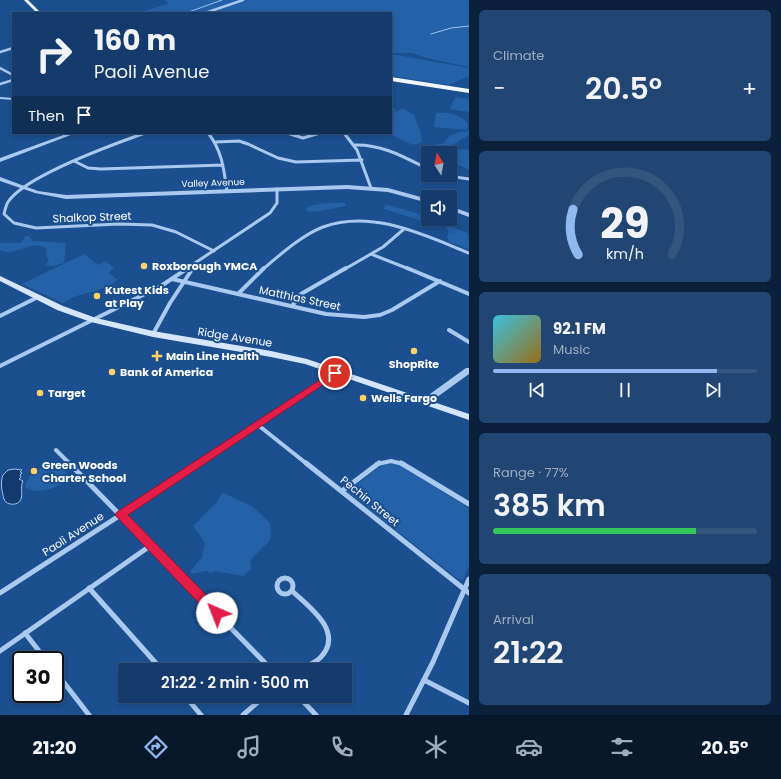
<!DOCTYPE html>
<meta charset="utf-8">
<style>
body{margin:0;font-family:Poppins,sans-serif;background:#214673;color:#f1f3f6;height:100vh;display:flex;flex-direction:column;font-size:15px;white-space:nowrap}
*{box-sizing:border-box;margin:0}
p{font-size:13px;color:#9dadc1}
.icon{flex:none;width:22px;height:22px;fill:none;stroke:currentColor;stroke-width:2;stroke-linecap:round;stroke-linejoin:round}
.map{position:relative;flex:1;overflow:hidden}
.details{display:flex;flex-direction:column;gap:10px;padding:10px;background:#0b203b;width:312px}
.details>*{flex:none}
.hud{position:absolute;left:12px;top:12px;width:380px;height:122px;border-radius:0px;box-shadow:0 2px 6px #0003,0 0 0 1px #33557e;background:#143b6b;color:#f1f3f6;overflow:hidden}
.needle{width:26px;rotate:349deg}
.controls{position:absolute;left:421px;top:146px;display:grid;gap:8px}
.controls a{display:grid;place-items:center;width:36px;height:36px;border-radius:0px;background:#143b6b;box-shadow:0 2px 6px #0003,0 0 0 1px #33557e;font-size:20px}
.speed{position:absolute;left:12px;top:651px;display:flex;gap:8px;font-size:20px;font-weight:700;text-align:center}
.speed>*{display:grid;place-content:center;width:52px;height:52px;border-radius:50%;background:#143b6b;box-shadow:0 2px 6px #0003,0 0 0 1px #33557e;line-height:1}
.speed .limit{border:2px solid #111;border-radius:6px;background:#fff;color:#111}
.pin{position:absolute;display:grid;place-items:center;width:34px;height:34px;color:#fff;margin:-17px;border:2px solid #fff;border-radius:50%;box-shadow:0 1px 4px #0007}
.me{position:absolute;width:44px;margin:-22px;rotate:316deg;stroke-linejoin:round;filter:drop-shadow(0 0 3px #0008)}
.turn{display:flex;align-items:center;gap:14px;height:84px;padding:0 16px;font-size:18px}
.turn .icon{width:52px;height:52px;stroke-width:2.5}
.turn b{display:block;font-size:28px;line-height:34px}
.then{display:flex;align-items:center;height:38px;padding:0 16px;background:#0003;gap:8px;font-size:15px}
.big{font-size:30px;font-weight:600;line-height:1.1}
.details .card{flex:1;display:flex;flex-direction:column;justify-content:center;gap:6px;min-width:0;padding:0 14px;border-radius:6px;background:#214673}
.details .dial{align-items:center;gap:0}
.dial svg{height:104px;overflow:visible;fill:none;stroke:#33557e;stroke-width:7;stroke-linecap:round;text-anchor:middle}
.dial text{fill:#f1f3f6;stroke:none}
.song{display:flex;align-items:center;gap:12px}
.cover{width:48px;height:48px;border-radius:6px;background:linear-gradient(135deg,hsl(190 70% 55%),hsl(40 70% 35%))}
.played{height:4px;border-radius:2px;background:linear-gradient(90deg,#90b9f0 85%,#33557e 85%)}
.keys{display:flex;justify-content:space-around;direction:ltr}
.heat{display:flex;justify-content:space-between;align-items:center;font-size:22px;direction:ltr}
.charge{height:6px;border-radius:3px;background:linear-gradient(90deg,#34c759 77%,#33557e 0)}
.trip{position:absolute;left:118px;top:663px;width:234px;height:40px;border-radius:0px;background:#143b6b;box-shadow:0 2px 6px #0003,0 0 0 1px #33557e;font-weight:600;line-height:40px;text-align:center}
.menu{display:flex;height:64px;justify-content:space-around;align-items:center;background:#08182b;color:#9dadc1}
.menu .icon{width:28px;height:28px}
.menu .on{color:#90b9f0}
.menu b{font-size:18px;color:#f1f3f6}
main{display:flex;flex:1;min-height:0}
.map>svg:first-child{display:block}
.green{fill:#2461a8}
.water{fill:#123a6d;stroke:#9cc4f0}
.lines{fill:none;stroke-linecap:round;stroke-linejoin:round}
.stream{stroke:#9cc4f0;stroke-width:1}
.minor-far3{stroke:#a9c9ee;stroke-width:2.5}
.minor-far2{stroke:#a9c9ee;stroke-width:3}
.minor-far1{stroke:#a9c9ee;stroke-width:4}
.minor{stroke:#a9c9ee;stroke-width:5}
.tertiary{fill:#a9c9ee;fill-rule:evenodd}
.secondary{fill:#d6e6fa;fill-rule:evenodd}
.primary{fill:#f0f6ff;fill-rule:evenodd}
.route{fill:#e11d48;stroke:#92132f}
.poi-dot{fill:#ffd166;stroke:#1b4f8f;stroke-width:1.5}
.labels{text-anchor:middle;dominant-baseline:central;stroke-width:4;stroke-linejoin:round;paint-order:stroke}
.far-street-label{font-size:9px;fill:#fff;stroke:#1b4f8f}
.street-label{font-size:11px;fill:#fff;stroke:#1b4f8f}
.poi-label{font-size:11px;font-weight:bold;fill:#fff;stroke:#1b4f8f;text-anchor:start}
</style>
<main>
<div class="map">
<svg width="469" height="715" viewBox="0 0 469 715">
<rect width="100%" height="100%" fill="#1b4f8f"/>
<path class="green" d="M165,0h74l-38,13h-62l30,-10z
M245,0h224v67l-43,-9 -14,-5h-21v-40h-184z
M391,54l78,14v8l-20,9 -58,-9z
M455,97l14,2v13l-19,-3z
M391,108l6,2 -5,4 11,-6 11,7 7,18 1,9 -9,3 -26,-12h4z
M436,113c11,-1 23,1 31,9l1,5 -2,3 -32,-3z
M469,131v4c-11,5 -21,19 -34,10l9,-2c4,-9 16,-12 25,-12z
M418,145l22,8 23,-4 6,1v20l-19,-9v-8h-18z
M331,203h14l1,3c-8,1 -33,8 -39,5l-1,-2c6,-6 17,-5 25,-6z
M385,204l38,11 5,2v2c5,0 38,12 40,15 1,3 1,11 1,15l-20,-7 -2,-6 2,-4 -4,-6 -10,-1 -51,-16z
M25,236h4l4,5 33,2 -2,20 -11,3 -8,-1 4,-5 -3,-5 1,-5c-9,-11 -27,1 -37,2 -4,0 -7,-1 -10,-2v-7h21z
M84,254l14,11 8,-4 9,8 -4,1 -2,3 7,6 4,-2c-11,13 -28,14 -43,19 -5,1 -10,5 -14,7l-41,-19z
M53,463h2l11,9 2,8c-13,8 -27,15 -42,8l-1,-3 9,-16 13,-1z
M385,463h8l9,3 67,42v58l-6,14 -5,-1 -109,-86v-3z
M224,493l29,14 17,16 1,14 -2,4 -15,15 -4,6 2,7 -9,7 -29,-5 -3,2 -5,-2 -14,3 -2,-2 12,-15 3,-14 -12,-17 24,-24 4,-8z"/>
<path class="water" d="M15,469l7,1 -2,2 2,1 -2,2 1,2 -2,2 4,2c-3,6 0,13 -2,18 -2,7 -15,7 -17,0 -2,-7 -4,-17 -1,-24l5,-5z"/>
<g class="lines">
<path class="stream" d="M186,13l36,-13
M431,34l20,-6 18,-2"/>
<path class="minor-far3" d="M205,13l38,-13
M0,52l13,-4
M0,68l13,7
M0,84l13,-4"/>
<path class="minor-far2" d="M145,133c-31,11 -120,43 -137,69 -2,3 -3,8 -4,12l10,9 22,5 83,-4 33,1 24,7 38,19
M208,133c14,17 16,37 19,58
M287,133l16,5 17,-5
M344,133l13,17 14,38
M216,142l23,-1 9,3 30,14 18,4 66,-2
M354,145c28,-1 50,12 74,24
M74,161l14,7 13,1 122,-4
M442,175l27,4
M371,254l38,15
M186,269l84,-56 7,-10v-14
M193,269l3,-5
M263,269c17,-14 39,-34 60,-42 49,-18 101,8 146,26
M345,269l38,-22 21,-18"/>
<path class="minor-far1" d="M407,268l62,26
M172,279l154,35 38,3 16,-2 12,-5 48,-29
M238,294l26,-26
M292,306l9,-12 45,-26
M0,316l38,-19
M449,330l20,12
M153,334l17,-31 23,-35
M0,366l161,-80 27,-18
M258,425l49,39
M56,450l14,14
M200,464l125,-83 11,-10
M377,464l14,-3 12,3"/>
<path class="minor" d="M69,463l203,207
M306,463l163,130
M401,463l68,41
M342,491l37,-28
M277 586a8 8 0 1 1 16 0a8 8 0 1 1-16 0Z
M89,588l73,82
M292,591c18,16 53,42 28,67 -6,6 -15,8 -22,12
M0,593l201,-130
M25,633l21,27
M0,651l150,-105
M55,671l34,44
M424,680l45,23
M185,696l16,19
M298,696l18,19
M243,715l22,-19
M406,715l27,-53 36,-83"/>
<path class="tertiary" d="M0,97l13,1v2l-13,-1z
M69,133h7l-76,29v-4z
M0,177l38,14 28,4 281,-10 41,3 40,11v4l-40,-11 -41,-3 -281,10 -31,-6 -35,-12z
M450,206l19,7v4l-19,-7z
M466,368h3v6l-40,29h-6l-1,-2 1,-2z"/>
<path class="secondary" d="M0,276l63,30 33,12 57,13 118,20 36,8 162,55v6l-164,-56 -34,-7 -118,-20 -62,-15 -34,-12 -57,-29z"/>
<path class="primary" d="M24,0h4l13,13h-4z
M391,77l78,12v4l-78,-12z"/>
</g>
<path class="route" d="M335,370l4,3 -1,2 -210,140 93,95 2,3 -2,4 -4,2 -5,-2 -97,-102 2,-3z"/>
<g class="poi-dot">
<circle cx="144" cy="266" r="4"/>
<circle cx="97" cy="296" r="4"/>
<circle cx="414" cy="351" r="4"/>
<path d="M155 350h4v4h4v4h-4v4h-4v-4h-4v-4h4z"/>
<circle cx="112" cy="372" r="4"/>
<circle cx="40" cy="393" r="4"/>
<circle cx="363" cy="398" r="4"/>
<circle cx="34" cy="471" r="4"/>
</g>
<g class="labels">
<g class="far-street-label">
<text transform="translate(213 183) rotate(-2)">Valley Avenue</text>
</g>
<g class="street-label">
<text transform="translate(92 217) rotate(-2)">Shalkop Street</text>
<text transform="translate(300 298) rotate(12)">Matthias Street</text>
<text transform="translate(235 337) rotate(9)">Ridge Avenue</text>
<text transform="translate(370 501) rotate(39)">Pechin Street</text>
<text transform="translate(73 534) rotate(-33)">Paoli Avenue</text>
</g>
<g class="poi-label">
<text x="152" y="266">Roxborough YMCA</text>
<text x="105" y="290">Kutest Kids<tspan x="105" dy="13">at Play</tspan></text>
<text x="166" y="356">Main Line Health</text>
<text x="414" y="364" text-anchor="middle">ShopRite</text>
<text x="120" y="372">Bank of America</text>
<text x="48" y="393">Target</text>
<text x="371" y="398">Wells Fargo</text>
<text x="42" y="465">Green Woods<tspan x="42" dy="13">Charter School</tspan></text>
</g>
</g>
</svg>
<div class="controls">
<a><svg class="needle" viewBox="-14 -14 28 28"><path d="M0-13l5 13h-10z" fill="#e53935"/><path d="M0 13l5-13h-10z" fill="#9dadc1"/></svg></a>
<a><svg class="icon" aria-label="sound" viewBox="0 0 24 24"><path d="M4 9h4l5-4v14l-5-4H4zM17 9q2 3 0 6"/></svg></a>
</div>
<div class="speed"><div class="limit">30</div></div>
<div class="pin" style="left:335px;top:373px;background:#d93025"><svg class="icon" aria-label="arrive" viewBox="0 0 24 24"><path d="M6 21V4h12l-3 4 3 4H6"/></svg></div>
<svg class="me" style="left:217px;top:613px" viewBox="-20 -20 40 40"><circle r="19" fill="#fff"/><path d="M0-13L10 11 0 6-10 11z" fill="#e11d48"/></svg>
<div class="trip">21:22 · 2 min · 500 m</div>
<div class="hud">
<div class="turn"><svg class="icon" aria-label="right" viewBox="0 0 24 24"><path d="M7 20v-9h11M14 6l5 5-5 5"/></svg><div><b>160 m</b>Paoli Avenue</div></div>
<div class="then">Then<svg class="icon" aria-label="arrive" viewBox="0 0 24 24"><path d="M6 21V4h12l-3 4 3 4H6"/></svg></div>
</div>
</div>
<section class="details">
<div class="card"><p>Climate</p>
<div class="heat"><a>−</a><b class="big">20.5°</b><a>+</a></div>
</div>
<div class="card dial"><svg viewBox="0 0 100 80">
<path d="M14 69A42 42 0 1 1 86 69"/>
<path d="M14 69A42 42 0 0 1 10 34" stroke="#90b9f0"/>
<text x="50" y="56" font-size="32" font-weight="700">29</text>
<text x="50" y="72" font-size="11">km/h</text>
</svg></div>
<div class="card">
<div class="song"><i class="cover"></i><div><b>92.1 FM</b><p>Music</p></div></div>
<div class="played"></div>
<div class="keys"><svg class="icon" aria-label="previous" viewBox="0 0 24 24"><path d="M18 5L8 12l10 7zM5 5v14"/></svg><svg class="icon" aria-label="pause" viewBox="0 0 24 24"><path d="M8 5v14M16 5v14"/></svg><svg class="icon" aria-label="next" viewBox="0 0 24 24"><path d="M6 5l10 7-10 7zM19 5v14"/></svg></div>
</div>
<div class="card"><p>Range · 77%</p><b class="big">385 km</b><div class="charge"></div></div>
<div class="card"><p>Arrival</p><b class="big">21:22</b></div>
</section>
</main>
<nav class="menu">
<b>21:20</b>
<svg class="icon on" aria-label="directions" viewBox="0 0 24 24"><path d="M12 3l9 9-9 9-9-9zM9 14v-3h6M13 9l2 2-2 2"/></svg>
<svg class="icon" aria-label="music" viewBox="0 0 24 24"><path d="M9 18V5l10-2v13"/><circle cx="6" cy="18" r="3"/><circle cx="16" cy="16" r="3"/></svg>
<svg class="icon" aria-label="phone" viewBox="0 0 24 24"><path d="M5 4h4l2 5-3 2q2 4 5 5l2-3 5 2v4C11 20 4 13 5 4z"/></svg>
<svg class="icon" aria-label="climate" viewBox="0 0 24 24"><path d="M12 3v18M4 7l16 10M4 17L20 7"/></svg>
<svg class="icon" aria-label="car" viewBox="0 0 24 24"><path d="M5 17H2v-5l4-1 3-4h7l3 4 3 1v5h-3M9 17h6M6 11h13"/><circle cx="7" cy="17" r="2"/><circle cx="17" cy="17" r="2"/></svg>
<svg class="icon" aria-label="filters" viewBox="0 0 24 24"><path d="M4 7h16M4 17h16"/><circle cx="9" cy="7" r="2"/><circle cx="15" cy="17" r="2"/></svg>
<b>20.5°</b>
</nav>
